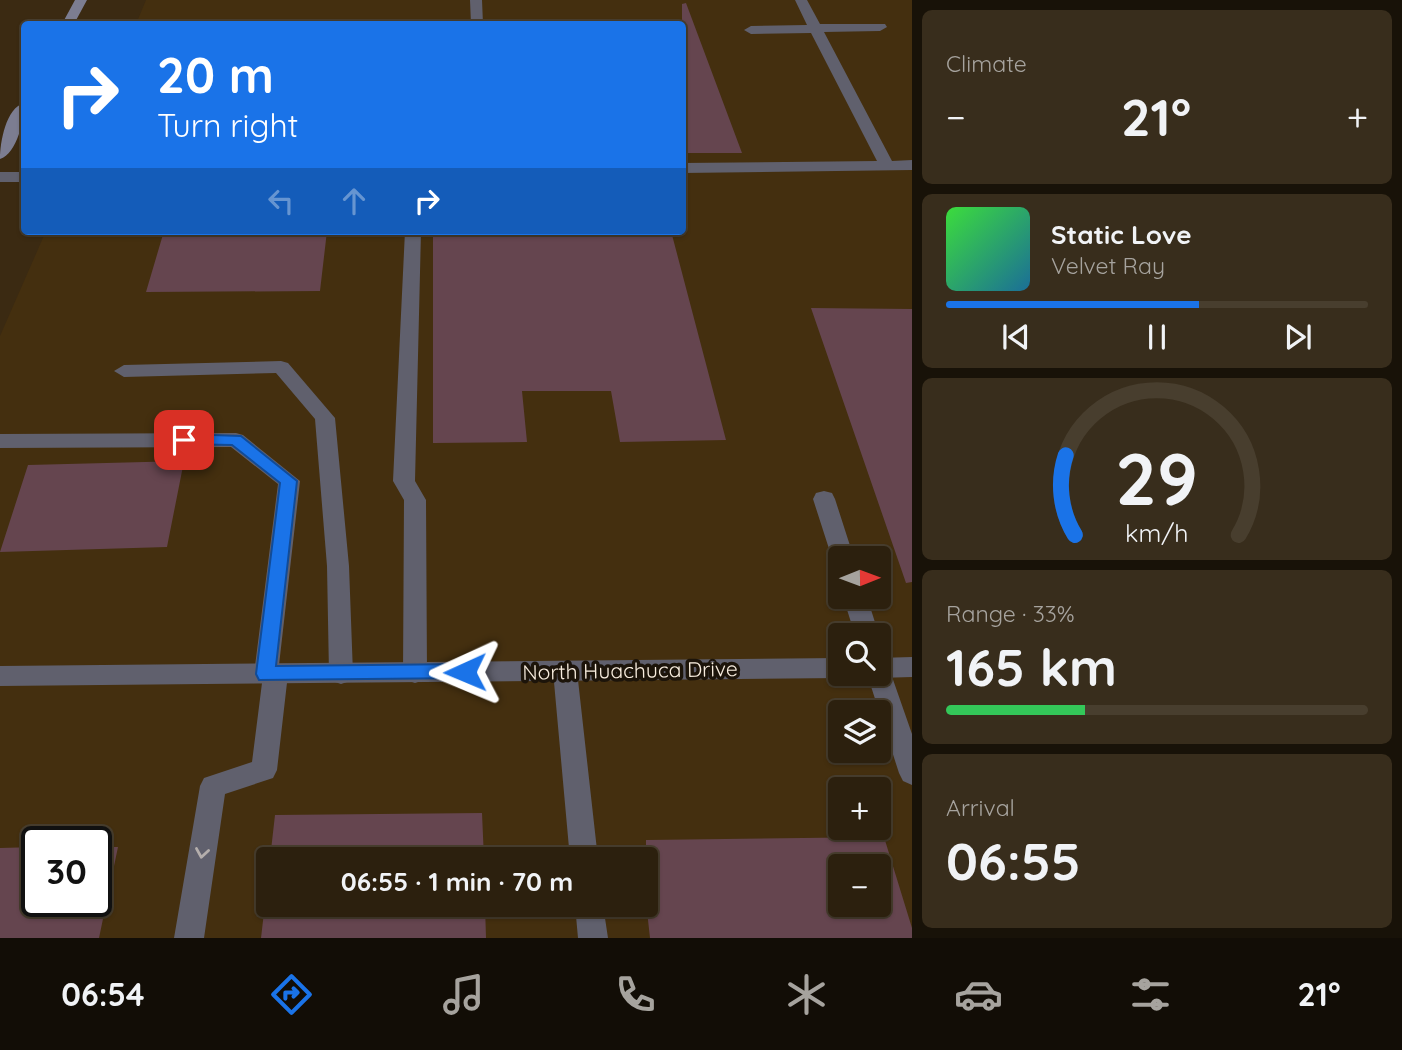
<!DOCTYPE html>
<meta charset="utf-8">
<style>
body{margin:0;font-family:Quicksand,sans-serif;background:#382d1c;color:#f1f3f6;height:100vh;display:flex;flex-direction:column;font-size:26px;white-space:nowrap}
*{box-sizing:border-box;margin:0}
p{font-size:23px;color:#a6a39e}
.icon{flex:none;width:38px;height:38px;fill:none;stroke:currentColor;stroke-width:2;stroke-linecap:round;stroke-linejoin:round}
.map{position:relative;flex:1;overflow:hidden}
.panel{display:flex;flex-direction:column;gap:10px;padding:10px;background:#181208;width:490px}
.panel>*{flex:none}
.top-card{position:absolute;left:21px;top:21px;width:665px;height:214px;border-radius:7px;box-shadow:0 2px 5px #0004,0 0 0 2px #483e2e;background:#1a73e8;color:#fff;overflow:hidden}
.needle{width:46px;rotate:89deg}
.buttons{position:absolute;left:828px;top:546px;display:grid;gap:14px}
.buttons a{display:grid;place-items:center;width:63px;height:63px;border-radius:7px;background:#2c200e;box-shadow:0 2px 5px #0004,0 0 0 2px #483e2e;font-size:35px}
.speed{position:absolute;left:21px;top:826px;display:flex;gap:14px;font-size:35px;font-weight:700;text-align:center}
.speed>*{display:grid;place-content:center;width:91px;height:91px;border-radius:50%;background:#2c200e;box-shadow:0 2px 5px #0004,0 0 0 2px #483e2e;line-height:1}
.speed .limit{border:4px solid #111;border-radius:10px;background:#fff;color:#111}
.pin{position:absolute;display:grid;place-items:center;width:60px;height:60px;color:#fff;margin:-30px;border-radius:14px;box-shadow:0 4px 10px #0006}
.me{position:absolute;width:77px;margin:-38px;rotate:269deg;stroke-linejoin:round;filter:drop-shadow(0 0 5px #0008)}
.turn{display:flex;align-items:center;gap:24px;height:147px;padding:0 21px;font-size:32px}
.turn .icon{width:91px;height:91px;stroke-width:2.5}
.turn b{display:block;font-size:49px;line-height:60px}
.lanes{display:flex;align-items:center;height:66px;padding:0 21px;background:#0003;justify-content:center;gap:35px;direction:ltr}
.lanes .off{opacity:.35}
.big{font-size:52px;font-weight:800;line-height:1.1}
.panel .tile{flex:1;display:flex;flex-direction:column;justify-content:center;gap:10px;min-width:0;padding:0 24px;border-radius:10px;background:#382d1c}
.panel .dial{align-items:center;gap:0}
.dial svg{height:182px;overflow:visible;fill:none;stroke:#483e2e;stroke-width:7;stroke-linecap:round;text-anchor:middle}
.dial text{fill:#f1f3f6;stroke:none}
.song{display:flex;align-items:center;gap:21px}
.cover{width:84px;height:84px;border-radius:10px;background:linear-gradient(135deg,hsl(120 70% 55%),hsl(200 70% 35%))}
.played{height:7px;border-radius:4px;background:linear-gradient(90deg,#1a73e8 60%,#483e2e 60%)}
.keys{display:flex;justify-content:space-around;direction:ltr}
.heat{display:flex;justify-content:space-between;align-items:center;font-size:38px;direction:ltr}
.charge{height:10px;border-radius:5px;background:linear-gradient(90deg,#34c759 33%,#483e2e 0)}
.trip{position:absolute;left:256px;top:847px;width:402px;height:70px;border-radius:7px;background:#2c200e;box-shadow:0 2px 5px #0004,0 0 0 2px #483e2e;font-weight:800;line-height:70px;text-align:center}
.menu{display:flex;height:112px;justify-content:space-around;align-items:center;background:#120d06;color:#a6a39e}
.menu .icon{width:49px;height:49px}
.menu .selected{color:#1a73e8}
.menu b{font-size:32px;color:#f1f3f6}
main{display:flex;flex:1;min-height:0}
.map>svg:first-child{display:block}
.built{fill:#442f0f;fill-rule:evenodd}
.building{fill:#65454f;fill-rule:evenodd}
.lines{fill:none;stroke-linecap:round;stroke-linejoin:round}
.lane{fill:#60606d;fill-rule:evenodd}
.street{fill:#60606d;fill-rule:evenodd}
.secondary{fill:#7c7d91;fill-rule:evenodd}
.oneway{stroke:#b4aeac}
.route{fill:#1a73e8;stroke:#114b97;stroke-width:2}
.labels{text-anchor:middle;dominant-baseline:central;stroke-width:7;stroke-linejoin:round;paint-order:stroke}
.street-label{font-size:21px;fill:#f8eddf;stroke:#1c140a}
</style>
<main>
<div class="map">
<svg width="912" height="938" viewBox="0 0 912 938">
<rect width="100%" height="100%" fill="#3b2a12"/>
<path class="built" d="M146,0h766v938h-912v-602l46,-105h636v-207h-546zM840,558h38v39h-38zM840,635h38v39h-38zM840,712h38v39h-38zM840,789h38v39h-38zM37,842h59v59h-59zM268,859h378v46h-378zM840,866h38v39h-38z"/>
<path class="building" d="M686,3l56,150h-60v-149z
M164,231h163l-7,60 -174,1z
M433,231h238l55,209 -106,2 -9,-51h-89l5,51 -94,1z
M811,308l101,1v273l-6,1z
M184,461l-17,86 -167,5 28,-87z
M482,813l2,46h-214l5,-44z
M884,837l28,91v10h-262l-4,-36v-62zM840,866h38v39h-38z
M37,847v54h59v-54h22l-19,91h-99v-90z
M268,878v27h217l1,33h-225z"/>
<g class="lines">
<path class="lane" d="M470,0h12l1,24h-12z
M795,0h12l13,24h65l2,3 -7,4 -56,1 68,129 20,-1v10l-230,3v-10l195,-2 -66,-128 -60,1 -7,-4 7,-4 56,-1z
M0,172h24v10h-24z
M405,231h16l-6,250 11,19 1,173 -3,7 -9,3 -9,-3 -3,-7 1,-173 -11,-19z
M281,361l7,2 47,55 14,148 4,108 -3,7 -9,3 -9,-3 -3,-7 -2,-108 -12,-147 -39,-46 -152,4 -10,-6 10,-6z
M236,433l7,2 57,46 -21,184 6,2 3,7 -11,96 -4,8 -48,16 -21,144h-30l26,-152 4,-8 48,-16 10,-79 -5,-2 -3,-7 24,-190 -47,-37 -231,1v-14z
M824,491l8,2 3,6 19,59h-14v8l-8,-8 -19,-59 3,-6z
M843,597h24l12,38 -1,1 -23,-1z
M565,661l9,3 3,7 21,188h-28l-17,-188 3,-7z
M878,661l9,3 3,7 22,63v51l-9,-4 -4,-8 -32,-99h11z
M575,905h28l5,33h-30z"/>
<path class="street" d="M912,657v20l-34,1 -9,-4h9v-16z
M840,658v16h9l-9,4 -840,8v-20z"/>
<path class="secondary" d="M75,0h12l-13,24h-12z
M24,103c1,15 -7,51 -24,56 0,-17 6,-51 24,-56z"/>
</g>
<defs><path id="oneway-chevron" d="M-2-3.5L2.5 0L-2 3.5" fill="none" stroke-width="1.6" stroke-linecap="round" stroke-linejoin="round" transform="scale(1.75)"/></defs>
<use class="oneway" href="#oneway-chevron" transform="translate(202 853) rotate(99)"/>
<path class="route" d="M184,434l57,2 56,45 -21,185 189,-2 7,3 2,5 -2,6 -213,2 -3,-6 24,-191 -48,-38 -54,-1v-8z"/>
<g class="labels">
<g class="street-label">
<text transform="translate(630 670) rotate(-1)">North Huachuca Drive</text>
</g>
</g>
</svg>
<div class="buttons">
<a><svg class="needle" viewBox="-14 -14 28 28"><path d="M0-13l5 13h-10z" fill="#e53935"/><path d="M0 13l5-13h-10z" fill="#a6a39e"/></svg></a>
<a><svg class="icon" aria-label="search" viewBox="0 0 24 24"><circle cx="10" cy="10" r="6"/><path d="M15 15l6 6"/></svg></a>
<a><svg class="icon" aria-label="layers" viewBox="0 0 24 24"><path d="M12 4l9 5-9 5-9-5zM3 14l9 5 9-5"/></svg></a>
<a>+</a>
<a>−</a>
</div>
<div class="speed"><div class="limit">30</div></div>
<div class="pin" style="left:184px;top:440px;background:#d93025"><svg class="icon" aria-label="arrive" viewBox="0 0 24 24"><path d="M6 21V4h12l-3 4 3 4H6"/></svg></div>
<svg class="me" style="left:465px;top:672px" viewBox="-20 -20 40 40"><path d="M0-17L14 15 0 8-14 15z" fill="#1a73e8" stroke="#fff" stroke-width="4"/></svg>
<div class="trip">06:55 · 1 min · 70 m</div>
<div class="top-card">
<div class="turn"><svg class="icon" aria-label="right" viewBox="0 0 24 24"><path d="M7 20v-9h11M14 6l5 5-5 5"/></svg><div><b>20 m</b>Turn right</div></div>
<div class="lanes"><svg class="icon off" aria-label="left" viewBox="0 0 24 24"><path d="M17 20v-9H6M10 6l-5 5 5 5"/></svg><svg class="icon off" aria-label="ahead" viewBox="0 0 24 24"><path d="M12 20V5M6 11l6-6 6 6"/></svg><svg class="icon" aria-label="right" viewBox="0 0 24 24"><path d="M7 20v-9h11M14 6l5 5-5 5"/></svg></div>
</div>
</div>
<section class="panel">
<div class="tile"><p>Climate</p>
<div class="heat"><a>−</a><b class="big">21°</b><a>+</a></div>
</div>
<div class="tile">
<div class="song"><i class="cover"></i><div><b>Static Love</b><p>Velvet Ray</p></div></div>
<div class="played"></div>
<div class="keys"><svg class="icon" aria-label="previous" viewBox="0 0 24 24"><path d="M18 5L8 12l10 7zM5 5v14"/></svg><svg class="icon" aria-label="pause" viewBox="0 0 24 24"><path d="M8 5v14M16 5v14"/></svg><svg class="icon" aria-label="next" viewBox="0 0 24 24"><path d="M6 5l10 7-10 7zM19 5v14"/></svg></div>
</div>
<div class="tile dial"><svg viewBox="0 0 100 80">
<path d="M14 69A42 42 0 1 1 86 69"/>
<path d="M14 69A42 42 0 0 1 10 34" stroke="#1a73e8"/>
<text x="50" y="56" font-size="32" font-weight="700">29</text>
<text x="50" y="72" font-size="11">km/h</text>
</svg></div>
<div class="tile"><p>Range · 33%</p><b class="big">165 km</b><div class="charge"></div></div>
<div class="tile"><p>Arrival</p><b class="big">06:55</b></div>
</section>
</main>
<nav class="menu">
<b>06:54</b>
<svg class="icon selected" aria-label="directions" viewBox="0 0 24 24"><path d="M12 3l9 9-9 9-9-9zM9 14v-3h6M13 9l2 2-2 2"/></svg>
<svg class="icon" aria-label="music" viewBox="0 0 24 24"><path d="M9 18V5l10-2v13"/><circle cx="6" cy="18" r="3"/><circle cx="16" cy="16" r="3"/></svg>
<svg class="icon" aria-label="phone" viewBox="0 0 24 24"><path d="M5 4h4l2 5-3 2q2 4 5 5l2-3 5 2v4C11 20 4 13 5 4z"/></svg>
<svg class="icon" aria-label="climate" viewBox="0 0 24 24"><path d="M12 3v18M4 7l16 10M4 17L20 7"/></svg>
<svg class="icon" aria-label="car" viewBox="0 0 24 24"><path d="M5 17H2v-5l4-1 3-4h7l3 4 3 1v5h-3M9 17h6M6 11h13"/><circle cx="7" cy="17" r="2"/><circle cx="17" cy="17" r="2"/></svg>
<svg class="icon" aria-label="filters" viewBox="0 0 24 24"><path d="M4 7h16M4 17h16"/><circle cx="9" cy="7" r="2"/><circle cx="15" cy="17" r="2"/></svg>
<b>21°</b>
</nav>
